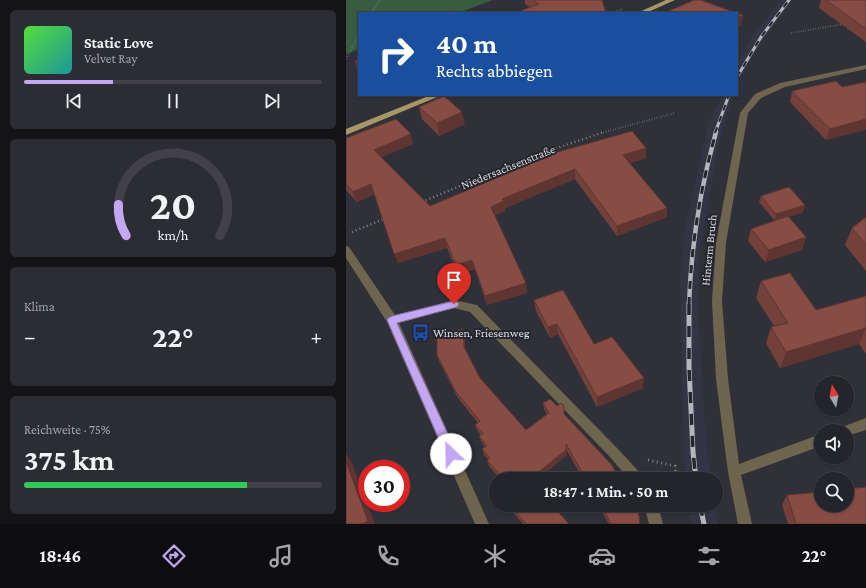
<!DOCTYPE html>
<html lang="de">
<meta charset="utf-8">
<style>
body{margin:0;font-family:"Crimson Pro",serif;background:#2c2c33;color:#f1f3f6;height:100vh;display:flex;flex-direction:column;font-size:15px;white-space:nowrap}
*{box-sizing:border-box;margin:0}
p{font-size:13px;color:#a3a4a9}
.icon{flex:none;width:22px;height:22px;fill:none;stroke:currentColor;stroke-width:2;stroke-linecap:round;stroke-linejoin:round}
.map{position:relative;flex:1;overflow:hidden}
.details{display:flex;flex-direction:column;gap:10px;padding:10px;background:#141418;width:346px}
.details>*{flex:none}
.guide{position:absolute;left:12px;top:12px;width:380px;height:84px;border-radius:0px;box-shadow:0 1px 3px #0004,0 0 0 1px #414147;background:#1a4fa0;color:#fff;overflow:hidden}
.needle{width:26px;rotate:350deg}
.fabs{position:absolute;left:468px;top:376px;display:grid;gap:8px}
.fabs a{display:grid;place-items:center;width:40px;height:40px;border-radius:50%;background:#24242b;box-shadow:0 1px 3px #0004,0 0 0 1px #414147;font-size:20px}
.speed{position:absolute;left:12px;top:460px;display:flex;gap:8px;font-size:20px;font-weight:700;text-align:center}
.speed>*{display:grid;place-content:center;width:52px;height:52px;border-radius:50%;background:#24242b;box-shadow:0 1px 3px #0004,0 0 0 1px #414147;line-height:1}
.speed .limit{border:6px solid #d22;background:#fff;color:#111}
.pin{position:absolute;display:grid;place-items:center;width:34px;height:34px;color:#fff;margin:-41px -17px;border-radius:50% 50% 50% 0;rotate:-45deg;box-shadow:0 0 4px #0007}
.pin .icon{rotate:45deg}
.me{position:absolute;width:44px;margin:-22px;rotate:336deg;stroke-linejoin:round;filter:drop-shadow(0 0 3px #0008)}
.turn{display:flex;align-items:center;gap:14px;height:84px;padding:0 12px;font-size:18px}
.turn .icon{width:52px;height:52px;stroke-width:2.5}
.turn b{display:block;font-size:28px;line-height:34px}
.big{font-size:30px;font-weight:700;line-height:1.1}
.details .widget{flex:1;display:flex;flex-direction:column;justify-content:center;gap:6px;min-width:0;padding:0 14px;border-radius:6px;background:#2c2c33}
.details .dial{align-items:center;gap:0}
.dial svg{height:104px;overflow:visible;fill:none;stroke:#414147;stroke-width:7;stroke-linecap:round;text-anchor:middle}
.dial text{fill:#f1f3f6;stroke:none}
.song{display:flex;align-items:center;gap:12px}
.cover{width:48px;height:48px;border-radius:6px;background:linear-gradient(135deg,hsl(110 70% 55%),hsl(180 70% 35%))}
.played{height:4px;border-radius:2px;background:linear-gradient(90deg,#c3a7f2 30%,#414147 30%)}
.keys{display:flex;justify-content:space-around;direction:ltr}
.heat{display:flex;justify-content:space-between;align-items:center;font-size:22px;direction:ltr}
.charge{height:6px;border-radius:3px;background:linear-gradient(90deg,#34c759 75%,#414147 0)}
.trip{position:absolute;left:143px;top:472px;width:234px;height:40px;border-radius:20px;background:#24242b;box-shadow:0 1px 3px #0004,0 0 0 1px #414147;font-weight:700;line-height:40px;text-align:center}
.menu{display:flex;height:64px;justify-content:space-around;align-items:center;background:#0e0e11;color:#a3a4a9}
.menu .icon{width:28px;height:28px}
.menu .active{color:#c3a7f2}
.menu b{font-size:18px;color:#f1f3f6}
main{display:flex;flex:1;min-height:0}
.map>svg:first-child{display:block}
.built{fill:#343444}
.green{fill:#385c3f}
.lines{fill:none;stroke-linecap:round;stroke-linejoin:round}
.path-far2{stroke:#82828a;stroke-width:2;stroke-dasharray:0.5 2;stroke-linecap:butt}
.path-far1{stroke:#82828a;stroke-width:2.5;stroke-dasharray:1 3;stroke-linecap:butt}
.path{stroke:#82828a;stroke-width:3;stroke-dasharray:1 3.5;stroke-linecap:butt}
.minor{fill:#6d654d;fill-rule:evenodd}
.major{fill:#a89766;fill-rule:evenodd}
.rail-far2-casing{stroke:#b5b5bc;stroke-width:3}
.rail-far1-casing{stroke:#b5b5bc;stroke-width:4.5}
.rail-casing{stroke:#b5b5bc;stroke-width:5}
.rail-far2{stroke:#26262f;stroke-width:2;stroke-dasharray:6;stroke-linecap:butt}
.rail-far1{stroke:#26262f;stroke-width:3;stroke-dasharray:8;stroke-linecap:butt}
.rail{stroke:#26262f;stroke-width:3.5;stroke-dasharray:11;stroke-linecap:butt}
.wall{fill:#74413a}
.shaded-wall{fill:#5e3530}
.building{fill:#874c44;stroke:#5e3530}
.route{fill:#c3a7f2;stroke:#7f6d9d}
.labels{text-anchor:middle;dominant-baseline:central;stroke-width:4;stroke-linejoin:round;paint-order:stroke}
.street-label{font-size:12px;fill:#dbdbe1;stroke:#26262f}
.poi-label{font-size:12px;fill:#dbdbe1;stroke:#26262f;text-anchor:start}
</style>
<main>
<section class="details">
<div class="widget">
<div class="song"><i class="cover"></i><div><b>Static Love</b><p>Velvet Ray</p></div></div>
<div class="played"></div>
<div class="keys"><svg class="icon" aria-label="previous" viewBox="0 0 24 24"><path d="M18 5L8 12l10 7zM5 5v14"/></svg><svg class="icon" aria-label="pause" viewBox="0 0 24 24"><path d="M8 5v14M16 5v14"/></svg><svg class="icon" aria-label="next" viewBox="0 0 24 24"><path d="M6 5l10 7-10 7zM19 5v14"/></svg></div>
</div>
<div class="widget dial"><svg viewBox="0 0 100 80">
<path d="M14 69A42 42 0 1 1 86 69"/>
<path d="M14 69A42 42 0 0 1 8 45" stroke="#c3a7f2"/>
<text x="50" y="56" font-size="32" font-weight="700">20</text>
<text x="50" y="72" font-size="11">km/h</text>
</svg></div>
<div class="widget"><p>Klima</p>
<div class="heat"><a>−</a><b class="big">22°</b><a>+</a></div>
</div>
<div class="widget"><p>Reichweite · 75%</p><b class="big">375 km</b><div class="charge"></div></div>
</section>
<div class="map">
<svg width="520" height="524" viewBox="0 0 520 524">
<rect width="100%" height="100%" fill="#303039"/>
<path class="built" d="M435,0h13l-24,31 -22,33 -11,25v-23l14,-28z
M377,95h11l-13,38 -21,116 -2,56 8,138 5,36h-25l-2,-19 -4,-181 5,-49 23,-106z
M343,505h26l3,19h-27z"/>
<path class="green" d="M0,0h147l-35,13h-99v36l-13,5z"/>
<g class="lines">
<path class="path-far2" d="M25,13l9,-13
M266,13l11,-4
M445,33l53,-9
M0,59l13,-24
M255,133l74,-20"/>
<path class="path-far1" d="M76,202l97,-41 85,-29
M6,232l32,-13"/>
<path class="path" d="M302,460l27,6 1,10
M330,479v-3l38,-1"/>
<path class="minor" d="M520,65v4l-81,18 -24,11 -13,15 -22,130 -4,58 6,78 11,85 82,-30v12l-80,29 11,49h-14l-10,-52 -12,-93 -4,-78 4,-58 24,-130 15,-19 25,-11z
M0,246l3,1 46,68 59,-15 23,5 141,144 24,26 1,4h-14l-19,-22 -140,-145 -16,-4 -55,15 90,201h-14l-88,-202 -41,-64z
M520,418v12l-19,6v-5h-7l2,-4z
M298,505h14l5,19h-14z"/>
<path class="major" d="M320,0h9l-29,13h-9z
M85,95h11l-96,40v-6z"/>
<defs>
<path id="rail-far2" d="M391,77l24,-40 28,-37
M369,133l14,-38"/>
<path id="rail-far1" d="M343,305c2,-59 11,-116 27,-173"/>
<path id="rail" d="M343,304v63l4,85 3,27
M354,505l4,19"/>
</defs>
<use href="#rail-far2" class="rail-far2-casing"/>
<use href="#rail-far1" class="rail-far1-casing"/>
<use href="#rail" class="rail-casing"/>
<use href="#rail-far2" class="rail-far2"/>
<use href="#rail-far1" class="rail-far1"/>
<use href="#rail" class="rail"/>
</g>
<path class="wall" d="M179,0h77l-72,7 -5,-3z
M475,0h45v42l-47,-34z
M13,60v13l-4,-12z
M520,82l-40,58 -36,-38 2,-11 50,-4z
M73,107l46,17 -26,12 -17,-17z
M0,138l67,6 -32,13 49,49 128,-54 88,6 -16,5 37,54 -50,19 -42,-57 -70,29v3l-10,4 32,78 -40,12 -12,-36 -17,6 -11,-27 -49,15 -24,-69 -17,8 -11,-12z
M415,196l44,9 -2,7 -15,5 18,20 -4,13 -37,12 -17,-21 3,-12 24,-8 -16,-19z
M520,217v54l-21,-26 7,-17z
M415,281l55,29 50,-14v58l-7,-10 -79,24 -14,-25 5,-16 3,-1 -18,-28z
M188,300l60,44 49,44 -46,19 -39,-73 -8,4 -14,-27z
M117,329l2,7v14l15,28 46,52 21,-16 -3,-5 -1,-6 22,12 55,64h-37l-17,-30 1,6 -29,24h-38l-11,-13 -2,-6 1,-1 -4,-4 -2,-6 3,-2 -4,-6 -2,-5 2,-1 -4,-5 -2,-5 3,-2 -20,-25 -19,-37 -2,-6z
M441,495l79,29h-78l-6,-19z
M161,505h45l17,19h-46z
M252,505h38l4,19h-31z"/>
<path class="shaded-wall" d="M397,15l-2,10 -4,2v-9z
M116,112l3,12 -26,12 -2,-13z
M520,119v11l-40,10 4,-11z
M65,134l2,10 -36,15 -3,-9z
M300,148v10l-23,7v-10z
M229,169v10l-70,29v3l-12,5 -2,-9 11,-8z
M25,184l3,10 -17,8 -4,-10z
M459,205l-2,7 -28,9 1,-7z
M321,208v9l-50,19v-10z
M460,237l-4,13 -37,12 4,-12z
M99,238l2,10 -49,15 -4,-9z
M126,260l3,9 -17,6 -2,-10z
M180,283l1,10 -40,12 -2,-9z
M211,324l1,10 -8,4 -2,-11z
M520,328l-7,16 -79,24 6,-16z
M117,329l2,7v17l-1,-6z
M298,378l-1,10 -46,19v-10z
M220,444l1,11 -29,24h-8z
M0,453l6,10 23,61h-13l-16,-62z"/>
<path class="building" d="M187,0h69l4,13h-91l24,-9z
M348,0h7l35,13h-72z
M480,0h40v29z
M105,10l5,3h-13z
M391,13l6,2 -6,3z
M13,60v5l-4,-4z
M490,81l6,6 24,-5v37l-36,10 -38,-38z
M98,96l18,16 -25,11 -18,-16z
M50,119l15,15 -37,16 56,56 128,-54 74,-21 14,17 -23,7 44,53 -50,18 -42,-57 -73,30 2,2 -13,6 35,76 -41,13 -13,-36 -16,5 -11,-27 -51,16 -23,-70 -18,8 -7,-8v-46z
M443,187l16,18 -29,9 -15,-18z
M442,216l18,21 -37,13 -18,-21z
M520,217v28l-14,-17z
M444,273l26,37 50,-14v32l-80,24 -15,-25 17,-4 -27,-42z
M217,290l31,54 18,-7 32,41 -47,19 -40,-73 -9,3 -14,-27z
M117,329l1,18 16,31 46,52 23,-17 -6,-10 7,-4 7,7 4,-3 3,3v8l47,50 9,15h-34l-20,-35v6l-36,29h-27l-16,-19 3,-2 -8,-9 5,-3 -8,-10 4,-3 -8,-8 5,-4 -24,-29 -19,-37v-22z
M0,462l22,59 -6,3h-16z
M520,487v37h-70l-9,-29 34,-3v13h26v-16z
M164,505h42l17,19h-43z
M255,505h35l2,3 2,16h-29z"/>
<path class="route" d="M108,301l3,1 2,2 -2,3 -60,16 60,131 -2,4 -4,1 -4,-1 -60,-138 1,-2 4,-2z"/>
<defs>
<symbol id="bus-bare" viewBox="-9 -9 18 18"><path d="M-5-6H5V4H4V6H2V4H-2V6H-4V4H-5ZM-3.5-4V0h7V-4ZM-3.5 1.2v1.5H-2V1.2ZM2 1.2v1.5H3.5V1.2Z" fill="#1a4fb4" stroke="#26262f" stroke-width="2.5" paint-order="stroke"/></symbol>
</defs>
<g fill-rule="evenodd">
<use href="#bus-bare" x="62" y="320" width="25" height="25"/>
</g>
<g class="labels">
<g class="street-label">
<text transform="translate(162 167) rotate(-22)">Niedersachsenstraße</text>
<text transform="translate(363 250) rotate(-84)">Hinterm Bruch</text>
</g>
<g class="poi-label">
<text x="87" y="333">Winsen, Friesenweg</text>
</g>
</g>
</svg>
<div class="fabs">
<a><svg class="needle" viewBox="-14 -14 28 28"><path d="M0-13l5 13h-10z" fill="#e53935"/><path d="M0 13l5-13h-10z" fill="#a3a4a9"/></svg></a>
<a><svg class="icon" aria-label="sound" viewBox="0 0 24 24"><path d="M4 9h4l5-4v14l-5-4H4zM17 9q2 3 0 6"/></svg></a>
<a><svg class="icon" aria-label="search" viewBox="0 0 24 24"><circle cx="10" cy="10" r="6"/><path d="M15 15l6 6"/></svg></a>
</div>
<div class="speed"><div class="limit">30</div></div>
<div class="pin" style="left:108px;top:304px;background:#d93025"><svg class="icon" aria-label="arrive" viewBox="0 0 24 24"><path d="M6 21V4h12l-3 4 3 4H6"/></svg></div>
<svg class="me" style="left:105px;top:454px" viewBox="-20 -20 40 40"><circle r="19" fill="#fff"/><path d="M0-13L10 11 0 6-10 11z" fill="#c3a7f2"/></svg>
<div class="trip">18:47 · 1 Min. · 50 m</div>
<div class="guide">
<div class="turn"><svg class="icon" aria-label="right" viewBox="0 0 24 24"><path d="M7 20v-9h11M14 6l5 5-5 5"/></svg><div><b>40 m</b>Rechts abbiegen</div></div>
</div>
</div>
</main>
<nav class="menu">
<b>18:46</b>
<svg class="icon active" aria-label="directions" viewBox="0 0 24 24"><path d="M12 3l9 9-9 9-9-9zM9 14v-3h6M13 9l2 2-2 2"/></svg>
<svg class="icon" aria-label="music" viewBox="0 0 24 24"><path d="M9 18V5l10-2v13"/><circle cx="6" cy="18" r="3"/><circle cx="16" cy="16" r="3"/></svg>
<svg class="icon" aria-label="phone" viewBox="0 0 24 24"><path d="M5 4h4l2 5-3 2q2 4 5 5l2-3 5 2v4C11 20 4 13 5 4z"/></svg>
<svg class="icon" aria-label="climate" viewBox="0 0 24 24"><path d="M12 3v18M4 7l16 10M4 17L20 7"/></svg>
<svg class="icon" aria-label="car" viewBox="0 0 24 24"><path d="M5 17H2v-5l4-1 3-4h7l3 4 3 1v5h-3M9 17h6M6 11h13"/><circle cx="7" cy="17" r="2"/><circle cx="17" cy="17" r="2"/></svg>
<svg class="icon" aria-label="filters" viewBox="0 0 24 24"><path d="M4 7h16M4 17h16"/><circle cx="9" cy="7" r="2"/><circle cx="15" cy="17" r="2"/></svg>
<b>22°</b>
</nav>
